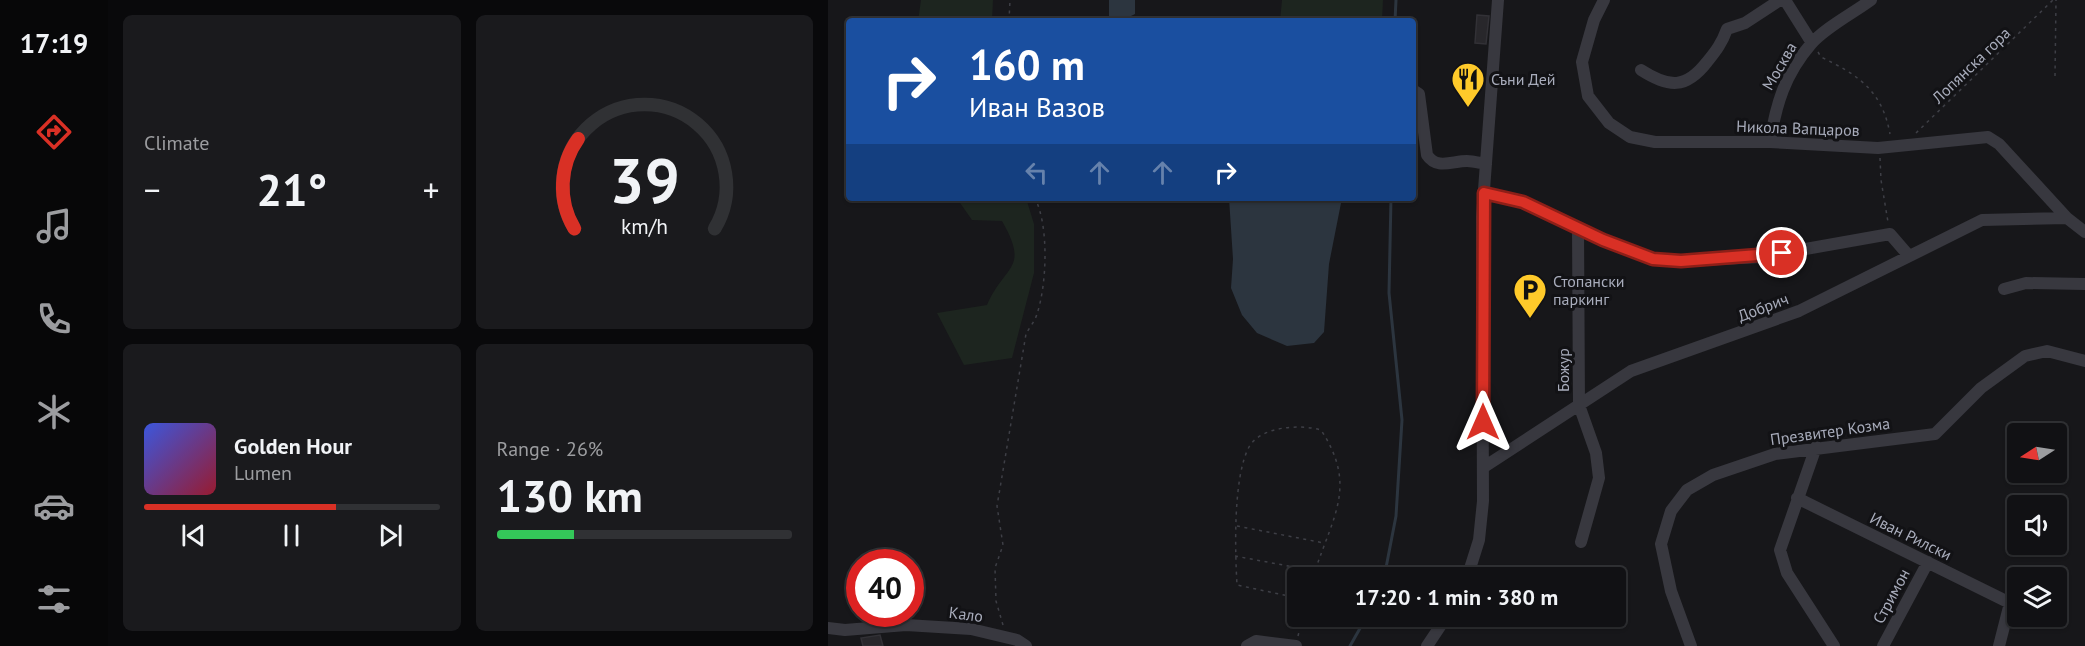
<!DOCTYPE html>
<meta charset="utf-8">
<style>
body{margin:0;font-family:"PT Sans",sans-serif;background:#1a1a1d;color:#f1f3f6;height:100vh;display:flex;flex-direction:column;font-size:22px;white-space:nowrap}
*{box-sizing:border-box;margin:0}
p{font-size:20px;color:#9c9da0}
.icon{flex:none;width:33px;height:33px;fill:none;stroke:currentColor;stroke-width:2;stroke-linecap:round;stroke-linejoin:round}
.map{position:relative;flex:1;overflow:hidden}
.panel{display:flex;flex-direction:column;gap:15px;padding:15px;background:#09090b;width:720px}
.panel>*{flex:none}
.banner{position:absolute;left:18px;top:18px;width:570px;height:183px;border-radius:6px;box-shadow:0 2px 4px #0004,0 0 0 2px #303134;background:#1a4fa0;color:#fff;overflow:hidden}
.needle{width:39px;rotate:258deg}
.controls{position:absolute;left:1179px;top:423px;display:grid;gap:12px}
.controls a{display:grid;place-items:center;width:60px;height:60px;border-radius:6px;background:#111114;box-shadow:0 2px 4px #0004,0 0 0 2px #303134;font-size:30px}
.speed{position:absolute;left:18px;top:549px;display:flex;gap:12px;font-size:30px;font-weight:700;text-align:center}
.speed>*{display:grid;place-content:center;width:78px;height:78px;border-radius:50%;background:#111114;box-shadow:0 2px 4px #0004,0 0 0 2px #303134;line-height:1}
.speed .limit{border:9px solid #d22;background:#fff;color:#111}
.pin{position:absolute;display:grid;place-items:center;width:51px;height:51px;color:#fff;margin:-26px;border:3px solid #fff;border-radius:50%;box-shadow:0 2px 6px #0007}
.me{position:absolute;width:66px;margin:-33px;rotate:0deg;stroke-linejoin:round;filter:drop-shadow(0 0 4px #0008)}
.turn{display:flex;align-items:center;gap:21px;height:126px;padding:0 24px;font-size:27px}
.turn .icon{width:78px;height:78px;stroke-width:2.5}
.turn b{display:block;font-size:42px;line-height:51px}
.lanes{display:flex;align-items:center;height:57px;padding:0 24px;background:#0003;justify-content:center;gap:30px;direction:ltr}
.lanes .off{opacity:.35}
.big{font-size:45px;font-weight:600;line-height:1.1}
.panel .widget{flex:1;display:flex;flex-direction:column;justify-content:center;gap:9px;min-width:0;padding:0 21px;border-radius:9px;background:#1a1a1d}
.panel .dial{align-items:center;gap:0}
.dial svg{height:156px;overflow:visible;fill:none;stroke:#303134;stroke-width:7;stroke-linecap:round;text-anchor:middle}
.dial text{fill:#f1f3f6;stroke:none}
.song{display:flex;align-items:center;gap:18px}
.cover{width:72px;height:72px;border-radius:9px;background:linear-gradient(135deg,hsl(230 70% 55%),hsl(350 70% 35%))}
.played{height:6px;border-radius:3px;background:linear-gradient(90deg,#d93025 65%,#303134 65%)}
.keys{display:flex;justify-content:space-around;direction:ltr}
.heat{display:flex;justify-content:space-between;align-items:center;font-size:33px;direction:ltr}
.charge{height:9px;border-radius:4px;background:linear-gradient(90deg,#34c759 26%,#303134 0)}
.panel .tiles{flex:1;display:grid;gap:15px;grid-template-columns:repeat(2,1fr)}
.trip{position:absolute;left:459px;top:567px;width:339px;height:60px;border-radius:6px;background:#111114;box-shadow:0 2px 4px #0004,0 0 0 2px #303134;font-weight:600;line-height:60px;text-align:center}
main{display:flex;flex:1;min-height:0}
.menu{display:flex;flex-direction:column;width:108px;justify-content:space-around;align-items:center;background:#070708;color:#9c9da0}
.menu .icon{width:42px;height:42px}
.menu .active{color:#d93025}
.menu b{font-size:27px;color:#f1f3f6}
.map>svg:first-child{display:block}
.green{fill:#1d251f}
.water{fill:#2c353f}
.lines{fill:none;stroke-linecap:round;stroke-linejoin:round}
.stream{stroke:#2c353f;stroke-width:3}
.building{fill:#28272b;stroke:#323136;stroke-width:1.5}
.path{stroke:#3e3f46;stroke-width:1.5;stroke-dasharray:3 4.5;stroke-linecap:butt}
.minor{stroke:#38383f;stroke-width:12}
.route-casing{stroke:#8d1f18;stroke-width:15}
.route{stroke:#d93025;stroke-width:10}
.labels{text-anchor:middle;dominant-baseline:central;stroke-width:6;stroke-linejoin:round;paint-order:stroke}
.street-label{font-size:16px;fill:#a8acbb;stroke:#121215}
.poi-label{font-size:16px;fill:#a8acbb;stroke:#121215;text-anchor:start}
</style>
<main>
<nav class="menu">
<b>17:19</b>
<svg class="icon active" aria-label="directions" viewBox="0 0 24 24"><path d="M12 3l9 9-9 9-9-9zM9 14v-3h6M13 9l2 2-2 2"/></svg>
<svg class="icon" aria-label="music" viewBox="0 0 24 24"><path d="M9 18V5l10-2v13"/><circle cx="6" cy="18" r="3"/><circle cx="16" cy="16" r="3"/></svg>
<svg class="icon" aria-label="phone" viewBox="0 0 24 24"><path d="M5 4h4l2 5-3 2q2 4 5 5l2-3 5 2v4C11 20 4 13 5 4z"/></svg>
<svg class="icon" aria-label="climate" viewBox="0 0 24 24"><path d="M12 3v18M4 7l16 10M4 17L20 7"/></svg>
<svg class="icon" aria-label="car" viewBox="0 0 24 24"><path d="M5 17H2v-5l4-1 3-4h7l3 4 3 1v5h-3M9 17h6M6 11h13"/><circle cx="7" cy="17" r="2"/><circle cx="17" cy="17" r="2"/></svg>
<svg class="icon" aria-label="filters" viewBox="0 0 24 24"><path d="M4 7h16M4 17h16"/><circle cx="9" cy="7" r="2"/><circle cx="15" cy="17" r="2"/></svg>
</nav>
<section class="panel">
<div class="tiles">
<div class="widget"><p>Climate</p>
<div class="heat"><a>−</a><b class="big">21°</b><a>+</a></div>
</div>
<div class="widget dial"><svg viewBox="0 0 100 80">
<path d="M14 69A42 42 0 1 1 86 69"/>
<path d="M14 69A42 42 0 0 1 16 23" stroke="#d93025"/>
<text x="50" y="56" font-size="32" font-weight="700">39</text>
<text x="50" y="72" font-size="11">km/h</text>
</svg></div>
<div class="widget">
<div class="song"><i class="cover"></i><div><b>Golden Hour</b><p>Lumen</p></div></div>
<div class="played"></div>
<div class="keys"><svg class="icon" aria-label="previous" viewBox="0 0 24 24"><path d="M18 5L8 12l10 7zM5 5v14"/></svg><svg class="icon" aria-label="pause" viewBox="0 0 24 24"><path d="M8 5v14M16 5v14"/></svg><svg class="icon" aria-label="next" viewBox="0 0 24 24"><path d="M6 5l10 7-10 7zM19 5v14"/></svg></div>
</div>
<div class="widget"><p>Range · 26%</p><b class="big">130 km</b><div class="charge"></div></div>
</div>
</section>
<div class="map">
<svg width="1257" height="646" viewBox="0 0 1257 646">
<rect width="100%" height="100%" fill="#17171a"/>
<path class="green" d="M93,0h72l-1,21h-74z
M454,0h101l-1,21h-102z
M125,198h73l8,26v49l-22,85 -48,7 -27,-52 50,-8c18,-41 43,-35 15,-84l-30,-1 -14,-20z"/>
<path class="water" d="M281,0h26v14l-12,6 -14,-4z
M401,198h113l-13,66 -5,68 -10,11 -27,3 -30,-13 -15,-18 -11,-27 2,-29z"/>
<g class="lines">
<path class="stream" d="M567,21l1,-21
M556,578l12,-62 6,-96 -13,-127 2,-95
M522,646l17,-30"/>
</g>
<path class="building" d="M649,15l12,1 -3,28 -11,-1z
M52,635l3,11h-20l-2,-8z"/>
<g class="lines">
<path class="path" d="M181,21l1,-21
M990,52l3,5c37,18 61,33 69,77
M1227,76l1,-76
M1088,133l137,-133
M1052,158l1,22 7,42
M409,526l87,17
M407,556l80,15c19,-57 42,-86 6,-141 -21,-6 -60,-4 -72,17 -16,30 -14,103 -12,138l61,13
M175,625l-7,-24 -1,-33 8,-23 -6,-39 29,-172c3,-6 9,-13 11,-20 10,-30 12,-88 -2,-116
M470,636l5,-20"/>
<path class="minor" d="M776,0l-10,20 -12,42 6,34 21,27 21,14 25,5h115l108,6 110,-11 11,7 68,74 18,14
M957,0l27,43
M813,70c28,18 45,19 66,-8 9,-11 15,-19 20,-33l18,-6 35,-23
M585,90l6,4 8,61c10,15 25,6 40,6 6,0 13,2 19,3
M942,142c6,-38 15,-68 41,-98 15,-17 41,-30 60,-44
M656,193l39,9 80,38 50,19 28,2 80,-4 129,-23 19,22
M750,228l1,177 17,48 3,25 -18,64
M1176,289l22,-6 59,1
M988,447l-36,103 7,23 47,73
M656,467l147,-96 168,-60 183,-91 85,-2
M969,498l213,105 -11,43
M639,578l12,-38 4,-39 -1,-284 16,-217
M0,628l17,2 61,-5 65,4 46,11 9,6
M419,646l9,-5 40,5
M599,646l20,-30
M863,646l-20,-55 -10,-47 10,-33 16,-21 26,-15 62,-21 160,-20 46,-46 44,-32 22,-5 38,10
M1055,646l45,-84"/>
</g>
<g class="lines">
<defs>
<path id="route" d="M655,422l1,-229 39,9 80,38 50,19 28,2 101,-8"/>
</defs>
<use href="#route" class="route-casing"/>
<use href="#route" class="route"/>
</g>
<defs>
<symbol id="restaurant-pin" viewBox="-11 -11 22 30"><path d="M0 17L-7.5 6A9.5 9.5 0 1 1 7.5 6Z" fill="#ffca2a" stroke="#121215"/><path d="M-5-6h1v4h1v-4h1v4h1v-4h1v5L-1.5 .5V6h-2V.5L-5-1ZM5-6V6H3V1.5H1.5Q1.5-4 5-6Z" fill="#111"/></symbol>
<symbol id="parking-pin" viewBox="-11 -11 22 30"><path d="M0 17L-7.5 6A9.5 9.5 0 1 1 7.5 6Z" fill="#ffca2a" stroke="#121215"/><path d="M-3.5-5.5H1a3.5 3.5 0 0 1 0 7H-1V5.5H-3.5ZM-1-3.4V-.6H.8a1.4 1.4 0 0 0 0-2.8Z" fill="#111"/></symbol>
</defs>
<g fill-rule="evenodd">
<use href="#restaurant-pin" x="621" y="60" width="38" height="52"/>
<use href="#parking-pin" x="683" y="271" width="38" height="52"/>
</g>
<g class="labels">
<g class="street-label">
<text transform="translate(1143 65) rotate(-44)">Лопянска гора</text>
<text transform="translate(951 66) rotate(-60)">Москва</text>
<text transform="translate(970 128) rotate(2)">Никола Вапцаров</text>
<text transform="translate(935 307) rotate(-21)">Добрич</text>
<text transform="translate(735 370) rotate(-90)">Божур</text>
<text transform="translate(1002 431) rotate(-8)">Презвитер Козма</text>
<text transform="translate(1083 536) rotate(26)">Иван Рилски</text>
<text transform="translate(1063 596) rotate(-62)">Стримон</text>
<text transform="translate(138 614) rotate(7)">Кало</text>
</g>
<g class="poi-label">
<text x="663" y="79">Съни Дей</text>
<text x="725" y="281">Стопански<tspan x="725" dy="18">паркинг</tspan></text>
</g>
</g>
</svg>
<div class="controls">
<a><svg class="needle" viewBox="-14 -14 28 28"><path d="M0-13l5 13h-10z" fill="#e53935"/><path d="M0 13l5-13h-10z" fill="#9c9da0"/></svg></a>
<a><svg class="icon" aria-label="sound" viewBox="0 0 24 24"><path d="M4 9h4l5-4v14l-5-4H4zM17 9q2 3 0 6"/></svg></a>
<a><svg class="icon" aria-label="layers" viewBox="0 0 24 24"><path d="M12 4l9 5-9 5-9-5zM3 14l9 5 9-5"/></svg></a>
</div>
<div class="speed"><div class="limit">40</div></div>
<div class="pin" style="left:954px;top:253px;background:#d93025"><svg class="icon" aria-label="arrive" viewBox="0 0 24 24"><path d="M6 21V4h12l-3 4 3 4H6"/></svg></div>
<svg class="me" style="left:655px;top:422px" viewBox="-20 -20 40 40"><path d="M0-17L14 15 0 8-14 15z" fill="#d93025" stroke="#fff" stroke-width="4"/></svg>
<div class="trip">17:20 · 1 min · 380 m</div>
<div class="banner">
<div class="turn"><svg class="icon" aria-label="right" viewBox="0 0 24 24"><path d="M7 20v-9h11M14 6l5 5-5 5"/></svg><div><b>160 m</b>Иван Вазов</div></div>
<div class="lanes"><svg class="icon off" aria-label="left" viewBox="0 0 24 24"><path d="M17 20v-9H6M10 6l-5 5 5 5"/></svg><svg class="icon off" aria-label="ahead" viewBox="0 0 24 24"><path d="M12 20V5M6 11l6-6 6 6"/></svg><svg class="icon off" aria-label="ahead" viewBox="0 0 24 24"><path d="M12 20V5M6 11l6-6 6 6"/></svg><svg class="icon" aria-label="right" viewBox="0 0 24 24"><path d="M7 20v-9h11M14 6l5 5-5 5"/></svg></div>
</div>
</div>
</main>
